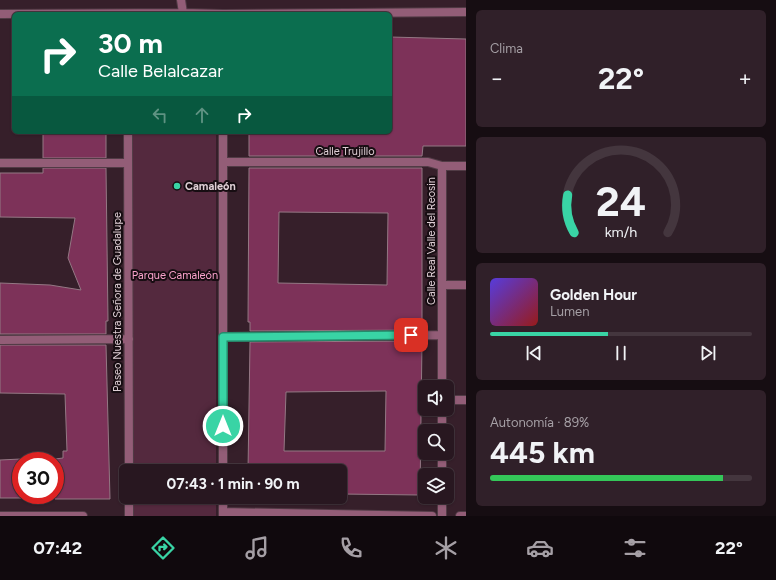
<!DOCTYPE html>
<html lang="es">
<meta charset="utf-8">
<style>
body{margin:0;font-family:Figtree,sans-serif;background:#302029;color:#f1f3f6;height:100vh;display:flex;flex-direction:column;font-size:15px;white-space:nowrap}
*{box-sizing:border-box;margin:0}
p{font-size:13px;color:#a59fa5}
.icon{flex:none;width:22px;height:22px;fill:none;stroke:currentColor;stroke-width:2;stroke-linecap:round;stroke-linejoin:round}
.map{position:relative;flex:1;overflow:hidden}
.drawer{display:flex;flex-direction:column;gap:10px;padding:10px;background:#160d12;width:310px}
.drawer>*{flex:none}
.top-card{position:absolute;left:12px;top:12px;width:380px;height:122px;border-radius:6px;box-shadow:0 1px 3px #0004,0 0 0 1px #44363e;background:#0b6e4f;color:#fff;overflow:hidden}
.fabs{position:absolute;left:418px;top:380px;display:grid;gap:8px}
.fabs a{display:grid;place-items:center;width:36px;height:36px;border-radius:6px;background:#281720;box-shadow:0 1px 3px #0004,0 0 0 1px #44363e;font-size:20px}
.speed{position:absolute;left:12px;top:452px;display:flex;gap:8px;font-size:20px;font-weight:700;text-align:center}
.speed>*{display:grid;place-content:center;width:52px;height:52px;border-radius:50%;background:#281720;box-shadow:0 1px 3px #0004,0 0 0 1px #44363e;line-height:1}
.speed .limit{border:6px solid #d22;background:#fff;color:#111}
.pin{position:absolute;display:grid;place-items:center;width:34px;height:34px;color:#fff;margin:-17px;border-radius:8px;box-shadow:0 2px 6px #0006}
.me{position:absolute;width:44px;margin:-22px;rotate:0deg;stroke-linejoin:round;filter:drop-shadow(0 0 3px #0008)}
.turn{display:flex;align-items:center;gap:14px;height:84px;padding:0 20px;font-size:18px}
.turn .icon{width:52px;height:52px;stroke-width:2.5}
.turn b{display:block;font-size:28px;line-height:34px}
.lanes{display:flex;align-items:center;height:38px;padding:0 20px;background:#0003;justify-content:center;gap:20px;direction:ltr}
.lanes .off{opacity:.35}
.big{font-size:30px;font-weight:700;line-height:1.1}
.drawer .widget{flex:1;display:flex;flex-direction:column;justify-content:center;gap:6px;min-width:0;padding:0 14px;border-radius:6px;background:#302029}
.drawer .dial{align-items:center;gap:0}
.dial svg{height:104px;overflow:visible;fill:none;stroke:#44363e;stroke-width:7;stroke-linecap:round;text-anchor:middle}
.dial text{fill:#f1f3f6;stroke:none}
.song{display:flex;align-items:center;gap:12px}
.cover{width:48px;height:48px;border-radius:6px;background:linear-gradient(135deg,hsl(250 70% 55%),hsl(0 70% 35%))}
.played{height:4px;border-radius:2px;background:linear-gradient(90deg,#39d4a5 45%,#44363e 45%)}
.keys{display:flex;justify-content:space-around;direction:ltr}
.heat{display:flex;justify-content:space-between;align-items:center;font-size:22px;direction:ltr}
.charge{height:6px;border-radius:3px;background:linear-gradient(90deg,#34c759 89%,#44363e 0)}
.trip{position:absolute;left:119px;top:464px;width:228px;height:40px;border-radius:6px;background:#281720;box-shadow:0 1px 3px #0004,0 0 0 1px #44363e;font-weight:700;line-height:40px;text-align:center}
.menu{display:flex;height:64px;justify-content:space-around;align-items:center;background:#10090d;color:#a59fa5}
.menu .icon{width:28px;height:28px}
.menu .active{color:#39d4a5}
.menu b{font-size:18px;color:#f1f3f6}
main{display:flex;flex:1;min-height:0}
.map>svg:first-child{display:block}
.green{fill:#54293e}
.building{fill:#7d3259;stroke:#947884;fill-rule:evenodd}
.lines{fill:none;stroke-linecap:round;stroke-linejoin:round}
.minor-casing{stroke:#513b45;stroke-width:10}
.tertiary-casing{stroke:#513b45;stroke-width:10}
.minor{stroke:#935d77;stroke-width:8}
.tertiary{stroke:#935d77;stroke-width:8}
.route-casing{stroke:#258a6b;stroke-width:10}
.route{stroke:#39d4a5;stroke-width:7}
.poi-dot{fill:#39d4a5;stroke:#170d12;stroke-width:1.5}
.labels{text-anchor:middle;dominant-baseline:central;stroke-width:4;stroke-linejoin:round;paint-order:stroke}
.street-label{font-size:11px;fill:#dfcfd5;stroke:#170d12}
.poi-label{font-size:11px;font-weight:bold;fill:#dfcfd5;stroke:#170d12;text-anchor:start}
.park-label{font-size:11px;fill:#faa2cb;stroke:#170d12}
</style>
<main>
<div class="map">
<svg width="466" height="516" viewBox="0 0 466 516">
<rect width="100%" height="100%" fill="#361f2a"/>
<path class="green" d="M133,132h83v339h-83z
M133,497h83v19h-83z"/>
<path class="building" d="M390,37l76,2v107h-43l-1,10h-173v-24h141z
M43,132h63v26h-63z
M43,168h63l2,153h-2v13h-106v-51l50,2 31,5 -13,-32 7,-40 -75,-1v-44h43z
M249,168h173v162l-172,1v-9h-2zM279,212l109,1 -1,72 -109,-2z
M422,341l-2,154 -80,-1v-23h-92l2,-129zM386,391l-1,60h-101l2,-59z
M0,345h106l4,154h-55v-40l8,-1v-7h4l-2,-57 -65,-1z
M21,459v39h-21v-38z"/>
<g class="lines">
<defs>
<path id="minor" d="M128,132l1,339
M223,132v339
M223,162h205l14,4h24
M0,163h128
M442,166v221
M442,285h24
M223,337l219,-2
M0,340l129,-1
M447,400h19
M442,431v-22
M442,475v-22
M129,497v19
M223,497v19
M223,512l209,4
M0,516h83
M442,516v-19
M460,516h6"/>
<path id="tertiary" d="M181,0l2,13
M0,14l183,-1 40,1 243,-2"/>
</defs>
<use href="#minor" class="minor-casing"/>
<use href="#tertiary" class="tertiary-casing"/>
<use href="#minor" class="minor"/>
<use href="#tertiary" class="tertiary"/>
</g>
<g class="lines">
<defs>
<path id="route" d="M223,426v-89l188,-2"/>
</defs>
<use href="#route" class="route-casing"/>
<use href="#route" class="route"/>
</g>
<circle class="poi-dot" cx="177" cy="186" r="4"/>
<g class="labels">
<g class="street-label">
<text x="345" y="151">Calle Trujillo</text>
<text transform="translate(431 241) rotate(-90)">Calle Real Valle del Reosin</text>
<text transform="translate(117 302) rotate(-90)">Paseo Nuestra Señora de Guadalupe</text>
</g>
<g class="poi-label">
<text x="185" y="186">Camaleón</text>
</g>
<g class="park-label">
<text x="175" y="275">Parque Camaleón</text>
</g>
</g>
</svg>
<div class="fabs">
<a><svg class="icon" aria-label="sound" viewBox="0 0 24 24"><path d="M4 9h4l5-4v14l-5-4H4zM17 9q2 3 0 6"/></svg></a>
<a><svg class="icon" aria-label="search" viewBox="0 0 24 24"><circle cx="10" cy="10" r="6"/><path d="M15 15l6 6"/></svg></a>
<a><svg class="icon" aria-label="layers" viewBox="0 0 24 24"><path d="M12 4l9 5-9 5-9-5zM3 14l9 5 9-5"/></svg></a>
</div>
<div class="speed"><div class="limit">30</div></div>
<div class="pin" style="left:411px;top:335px;background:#d93025"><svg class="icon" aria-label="arrive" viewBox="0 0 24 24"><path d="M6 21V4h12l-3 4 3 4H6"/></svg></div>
<svg class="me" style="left:223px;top:426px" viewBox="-20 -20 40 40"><circle r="17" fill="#39d4a5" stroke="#fff" stroke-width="3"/><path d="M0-11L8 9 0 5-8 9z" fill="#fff"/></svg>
<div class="trip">07:43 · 1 min · 90 m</div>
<div class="top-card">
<div class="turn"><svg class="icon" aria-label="right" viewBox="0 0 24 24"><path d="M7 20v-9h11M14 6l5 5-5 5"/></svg><div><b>30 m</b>Calle Belalcazar</div></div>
<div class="lanes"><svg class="icon off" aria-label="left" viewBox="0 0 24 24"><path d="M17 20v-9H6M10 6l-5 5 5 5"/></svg><svg class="icon off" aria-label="ahead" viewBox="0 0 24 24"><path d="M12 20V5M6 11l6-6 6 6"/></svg><svg class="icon" aria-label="right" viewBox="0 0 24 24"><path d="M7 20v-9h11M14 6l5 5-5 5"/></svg></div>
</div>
</div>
<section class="drawer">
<div class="widget"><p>Clima</p>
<div class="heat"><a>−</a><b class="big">22°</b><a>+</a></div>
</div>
<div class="widget dial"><svg viewBox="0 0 100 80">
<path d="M14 69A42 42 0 1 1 86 69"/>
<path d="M14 69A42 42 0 0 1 9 40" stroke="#39d4a5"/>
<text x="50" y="56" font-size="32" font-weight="700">24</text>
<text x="50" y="72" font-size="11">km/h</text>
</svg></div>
<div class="widget">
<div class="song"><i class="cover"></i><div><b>Golden Hour</b><p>Lumen</p></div></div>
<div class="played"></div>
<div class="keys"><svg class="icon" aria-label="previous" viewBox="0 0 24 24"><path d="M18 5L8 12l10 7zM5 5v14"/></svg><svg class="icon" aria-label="pause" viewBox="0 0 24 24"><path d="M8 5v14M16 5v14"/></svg><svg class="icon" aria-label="next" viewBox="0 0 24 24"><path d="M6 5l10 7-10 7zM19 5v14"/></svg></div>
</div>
<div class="widget"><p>Autonomía · 89%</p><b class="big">445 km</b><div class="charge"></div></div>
</section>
</main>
<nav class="menu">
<b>07:42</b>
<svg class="icon active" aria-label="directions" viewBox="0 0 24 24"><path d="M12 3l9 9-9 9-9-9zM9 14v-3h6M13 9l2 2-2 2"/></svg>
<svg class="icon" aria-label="music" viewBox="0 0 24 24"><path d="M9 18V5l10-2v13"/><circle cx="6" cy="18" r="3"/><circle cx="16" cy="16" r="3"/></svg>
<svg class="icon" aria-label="phone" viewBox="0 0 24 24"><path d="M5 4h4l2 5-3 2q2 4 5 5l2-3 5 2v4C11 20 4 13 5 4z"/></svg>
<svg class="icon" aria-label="climate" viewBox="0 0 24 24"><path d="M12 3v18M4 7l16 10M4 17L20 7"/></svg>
<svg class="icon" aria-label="car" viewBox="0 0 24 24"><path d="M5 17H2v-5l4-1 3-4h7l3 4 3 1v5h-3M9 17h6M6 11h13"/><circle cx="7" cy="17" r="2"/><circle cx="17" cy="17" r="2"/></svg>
<svg class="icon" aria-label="filters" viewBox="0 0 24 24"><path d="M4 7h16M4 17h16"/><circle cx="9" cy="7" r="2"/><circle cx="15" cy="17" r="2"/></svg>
<b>22°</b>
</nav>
